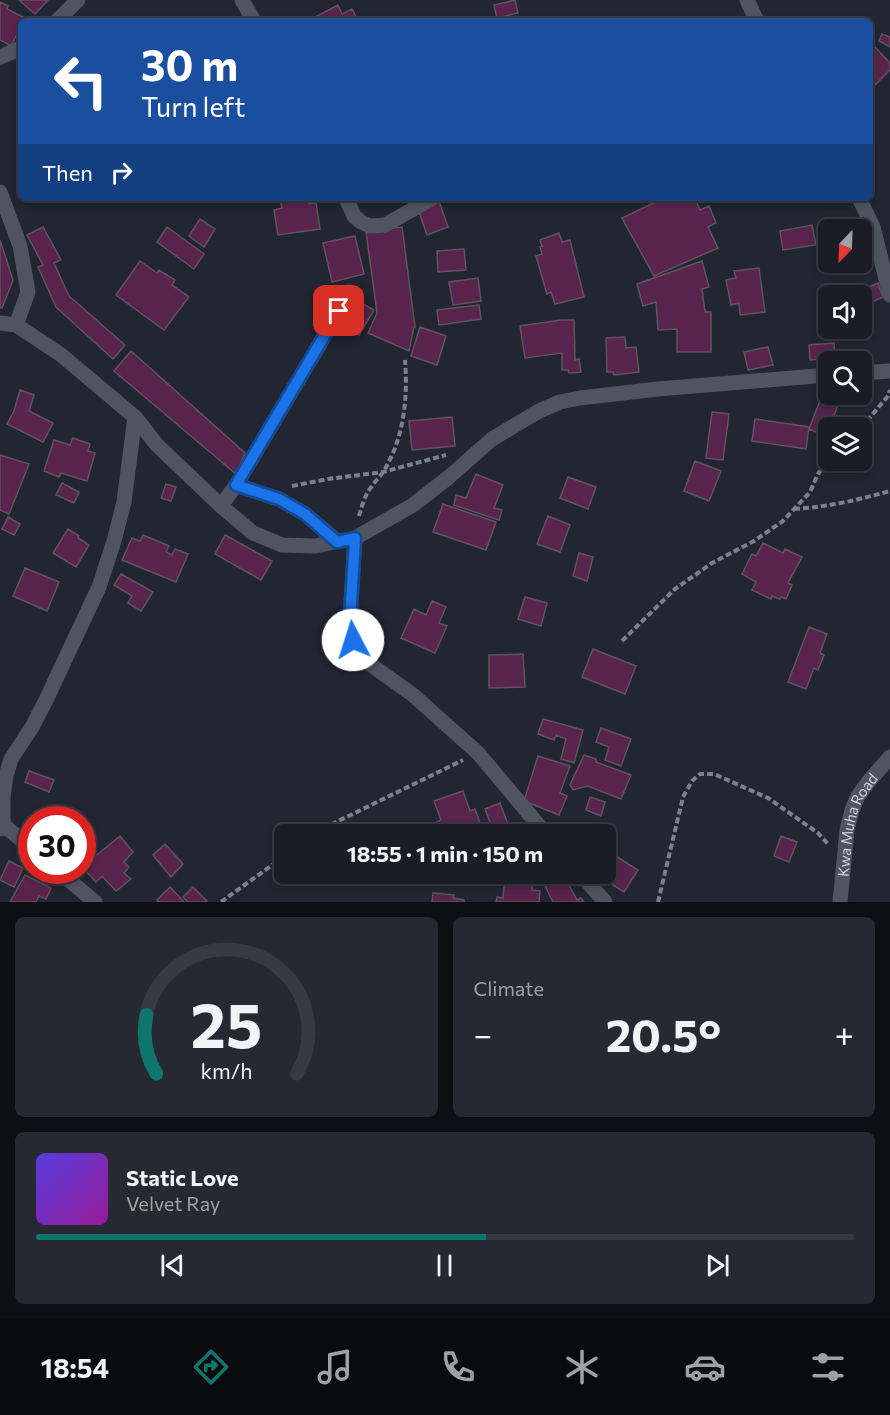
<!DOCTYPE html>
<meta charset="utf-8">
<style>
body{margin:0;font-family:Commissioner,sans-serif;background:#272932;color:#f1f3f6;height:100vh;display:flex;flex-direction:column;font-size:22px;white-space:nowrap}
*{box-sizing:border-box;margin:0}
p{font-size:20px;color:#9fa1a7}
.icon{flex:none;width:33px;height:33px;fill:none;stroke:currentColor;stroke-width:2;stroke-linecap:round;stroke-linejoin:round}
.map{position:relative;height:902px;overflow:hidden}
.sheet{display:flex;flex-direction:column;gap:15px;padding:15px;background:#0e0f15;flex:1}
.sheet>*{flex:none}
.guide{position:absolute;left:18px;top:18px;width:855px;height:183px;border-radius:9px;box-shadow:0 3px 9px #0003,0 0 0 2px #383a43;background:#1a4fa0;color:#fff;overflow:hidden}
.needle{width:39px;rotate:203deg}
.fabs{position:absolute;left:818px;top:219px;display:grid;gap:12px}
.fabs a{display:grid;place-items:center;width:54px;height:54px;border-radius:9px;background:#1a1c26;box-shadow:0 3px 9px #0003,0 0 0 2px #383a43;font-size:30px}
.speed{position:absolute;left:18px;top:806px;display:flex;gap:12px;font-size:30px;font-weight:700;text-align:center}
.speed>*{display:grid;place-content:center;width:78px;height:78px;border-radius:50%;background:#1a1c26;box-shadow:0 3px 9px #0003,0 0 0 2px #383a43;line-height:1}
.speed .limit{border:9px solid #d22;background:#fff;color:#111}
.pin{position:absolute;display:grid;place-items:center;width:51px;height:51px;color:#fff;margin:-26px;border-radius:12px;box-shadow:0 3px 9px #0006}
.me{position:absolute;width:66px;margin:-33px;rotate:355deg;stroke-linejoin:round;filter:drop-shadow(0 0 4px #0008)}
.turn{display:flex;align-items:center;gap:21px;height:126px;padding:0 24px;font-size:27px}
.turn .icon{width:78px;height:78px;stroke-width:2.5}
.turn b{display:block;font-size:42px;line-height:51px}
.then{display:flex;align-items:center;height:57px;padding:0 24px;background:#0003;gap:12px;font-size:22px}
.big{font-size:45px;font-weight:700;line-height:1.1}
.sheet .widget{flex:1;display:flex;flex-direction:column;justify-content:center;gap:9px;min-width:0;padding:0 21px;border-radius:9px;background:#272932}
.sheet .dial{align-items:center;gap:0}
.dial svg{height:156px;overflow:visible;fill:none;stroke:#383a43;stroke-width:7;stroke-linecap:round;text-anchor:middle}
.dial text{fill:#f1f3f6;stroke:none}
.song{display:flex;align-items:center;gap:18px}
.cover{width:72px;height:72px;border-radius:9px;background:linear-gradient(135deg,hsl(250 70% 55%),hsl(300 70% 35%))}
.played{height:6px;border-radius:3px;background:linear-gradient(90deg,#0f766e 55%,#383a43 55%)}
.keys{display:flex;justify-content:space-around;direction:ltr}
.heat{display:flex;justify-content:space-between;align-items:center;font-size:33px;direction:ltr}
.sheet .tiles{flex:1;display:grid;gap:15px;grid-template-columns:1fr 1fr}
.widget:last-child{grid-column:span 2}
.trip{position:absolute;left:274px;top:824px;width:342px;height:60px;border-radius:9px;background:#1a1c26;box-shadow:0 3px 9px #0003,0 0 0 2px #383a43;font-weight:700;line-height:60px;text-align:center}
.dock{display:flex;height:96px;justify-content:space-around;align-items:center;background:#0a0b0f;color:#9fa1a7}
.dock .icon{width:42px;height:42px}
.dock .active{color:#0f766e}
.dock b{font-size:27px;color:#f1f3f6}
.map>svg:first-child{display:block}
.building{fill:#58234d;stroke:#60535c;stroke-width:1.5}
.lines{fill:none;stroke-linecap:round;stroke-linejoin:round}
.path{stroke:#7d808a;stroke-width:4;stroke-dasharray:6 3;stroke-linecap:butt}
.minor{stroke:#4f5461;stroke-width:15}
.route-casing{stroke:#114b97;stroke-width:15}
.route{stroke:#1a73e8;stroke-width:10}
.labels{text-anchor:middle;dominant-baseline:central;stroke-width:6;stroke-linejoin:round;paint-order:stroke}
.street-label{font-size:15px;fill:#cfd2da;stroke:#0e1015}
</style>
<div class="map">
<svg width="890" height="902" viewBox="0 0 890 902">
<rect width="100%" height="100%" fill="#222632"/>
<path class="building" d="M19,0h29l-13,14z
M515,0l3,13 -21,5 -3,-13z
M0,2l8,4 -1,3 18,9 -2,3h-2v5l-10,20 -11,-6z
M338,5l4,9 10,-5 6,12h-42l3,-1 -2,-4z
M882,34l8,3v10l-11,-6z
M875,47l15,16v7l-20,20v-38z
M280,198h27l2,6 7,-1 4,26 -42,6 -4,-25 8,-2z
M664,198h31l5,12 9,-4 7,17 -8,4 10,21 -64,28 -32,-58z
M439,201l9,26 -21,8 -9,-26z
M200,219l15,10 -11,18 -15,-11z
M812,225l4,20 -33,5 -3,-19z
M43,227l18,33 -7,3 15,33 56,49 -12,14 -57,-52 -18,-40 5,-2 -16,-30z
M167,227l37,27 -10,15 -37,-27z
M402,227l13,100h-1l-5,24 -41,-18 9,-20 -11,-81z
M559,233l3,9 8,-2 14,57 -29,7 -4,-12 -4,2 -11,-38 6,-2 -2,-7 2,-1 -2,-6z
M355,236l9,38 -32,8 -9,-39z
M0,240l13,40 -11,28h-2z
M464,249l2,21 -28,2 -1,-21z
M140,261l17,12 2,-3 16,10 -3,5 17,12 -25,33 -48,-35z
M702,261l7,26 -7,2 3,23h6v40h-34v-23l-19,1 -2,-28 -13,4 -6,-22z
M759,268l6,44 -25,3 -1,-12 -8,2 -5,-25 10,-2 -2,-7z
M478,278l3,23 -28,4 -4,-23z
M878,283l5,14 -20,9 -2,-10h-2l-2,-4z
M351,297l23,13 -15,25 -23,-13z
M479,305l2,14 -42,6 -2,-15z
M561,320h13l1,40 4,-1 2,13 -12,1 -1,-3h-6v-17l-37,5 -5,-32z
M420,327l26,9 -9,29 -26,-9z
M625,337l1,11 10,-1 3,25 -25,3 -1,-3h-6l-1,-34z
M834,343l1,15 -25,2 -1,-15z
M768,347l5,18 -25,5 -4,-18z
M131,351l114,102 -9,21 -122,-103z
M20,390l14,5 -5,16 24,12 -10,19 -36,-18 7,-13z
M821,398l17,7 -9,23h-1l-2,8 -17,-7z
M712,412l17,2 -6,46 -17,-2z
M452,417l3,29 -43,4 -3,-29z
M755,419l54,8 -3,22 -54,-8z
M73,438l17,6 -2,7 7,2 -8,28 -26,-8 -2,4 -15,-6 10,-31 16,5z
M0,455l29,9 -20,50 -9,-4z
M695,461l26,10 -12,30 -25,-10z
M476,474l27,11 -9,23 8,2 -3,10 -45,-15 2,-10 10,3z
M568,477l28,10 -8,22 -28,-11z
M62,483l17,9 -5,11 -18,-8z
M166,484l10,3 -5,14 -10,-3z
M443,504l53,18 -10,28 -53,-18z
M548,516l22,9 -10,27 -23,-8z
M8,517l12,7 -6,11 -12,-6z
M68,529l11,7 -1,2 11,7 -13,22 -23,-14z
M143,535l26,11 -3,6 6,3 3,-6 13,5 -12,28 -54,-22 10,-22 8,3z
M225,535l47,26 -11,19 -46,-26z
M763,543l20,10 2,-4 17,8 -14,26 4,2 -6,14 -5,-2 -1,2 -8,-3 -1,3 -19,-9 4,-8 -14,-8 10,-20 4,2z
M579,553l14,4 -6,24 -14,-5z
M25,568l34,14 -12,29 -34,-15z
M121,574l32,18 -12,19 -13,-8 4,-7 -18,-11z
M525,597l22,6 -6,23 -23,-7z
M432,601l14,6 -7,16 8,3 -12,27 -34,-15 13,-29 12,6z
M809,627l18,7 -7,19 4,2 -6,15 -4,-2 -8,21 -18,-7z
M593,649l43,17 -11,28 -43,-17z
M523,654l2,33 -36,1v-33z
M543,719l40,11 -9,33 -13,-4 5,-20 -10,-4 -2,5 -16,-6z
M601,728l30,11 -10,27 -16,-6 4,-13 -13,-5z
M584,755l12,4v3l35,13 -10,24 -33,-13 -15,4 -3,-5z
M538,756l32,10 -10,27 7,3 -8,19 -35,-14z
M29,771l25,9 -5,12 -24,-10z
M463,791l7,20 5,-2 9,25h-47l-4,-10 8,-4 -7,-19z
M590,797l15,5 -4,14 -15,-6z
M500,803l9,24 -15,6 -9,-24z
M120,836l13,16 -9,10 5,5 -5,6 7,6 -15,12 -14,-15 -6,6 -14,-15z
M781,836l16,6 -8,20 -15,-6z
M165,844l18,20 -12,13 -18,-22z
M611,853l27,17 -14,22 -27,-17 1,-2h8v-12z
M9,861l14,7 -9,19 -14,-7z
M305,873h26l1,2 -22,9z
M505,874l28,1 -1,15 8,1 -1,11h-43l1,-5 6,1z
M25,875l26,13 -5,11 -7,-3 -3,6h-26z
M564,876l13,24 4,-2 3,4h-31l-8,-16z
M170,887l14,15h-26l-1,-2z
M193,887l14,14 -2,1h-17l-5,-5z
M433,893l21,2 -1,3 11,2v2h-32z"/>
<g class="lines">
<path class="path" d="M861,428l27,-32 2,-6
M292,486l36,-7 55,-7 63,-17
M794,509c33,-2 64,-9 96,-18
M359,516c3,-10 6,-22 13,-30 3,-5 8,-9 11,-14 21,-33 25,-74 22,-112
M622,641l53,-52 37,-26 42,-22 29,-20 27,-29 8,-18 10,-14
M316,834l8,-6 139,-68
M221,902l64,-46
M658,902l25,-105 9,-16 8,-7h14l54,24 50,35 10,11"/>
<g class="minor">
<path d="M242,0l12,21"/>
<path d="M747,0l10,21"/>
<path d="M57,21l21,-21"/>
<path d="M0,57l21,-9"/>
<path d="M0,192l20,54 8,46 -12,33"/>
<path d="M346,198l8,18 7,6 9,4 15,-1 48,-27"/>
<path d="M859,198l14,29 17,68"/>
<path d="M0,323l16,2 44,29 75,63 22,28 64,61 32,27 29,12 33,1 40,-8 58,-33 36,-28 43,-38 47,-28 21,-9 20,-4 78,-9 170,-14"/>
<path d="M861,373l29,-2"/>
<path d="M236,485l43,14 26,15 32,27"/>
<path d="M221,506l15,-21 81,-136 32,-57"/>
<path d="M355,538l-5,82 3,20 5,10 9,12 46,33 65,58 68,81"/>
<path d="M3,825l29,23"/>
<path d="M0,829l3,-4v-28l3,-21 5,-17 21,-32 14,-27 53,-113 15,-46 10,-39 11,-85"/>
<path d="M57,870l38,32"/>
<path d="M580,873l25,29"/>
<path id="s1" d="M840,902l7,-72 5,-20 6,-14 11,-15 21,-24"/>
</g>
</g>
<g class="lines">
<defs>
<path id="route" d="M339,311l-103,174 43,14 26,15 32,28 18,-4 -5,82 3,20"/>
</defs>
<use href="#route" class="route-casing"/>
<use href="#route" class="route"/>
</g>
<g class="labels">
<g class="street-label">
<text stroke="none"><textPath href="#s1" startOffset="80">Kwa Muha Road</textPath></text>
</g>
</g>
</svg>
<div class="fabs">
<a><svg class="needle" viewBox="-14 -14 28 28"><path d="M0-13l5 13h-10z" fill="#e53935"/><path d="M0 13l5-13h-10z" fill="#9fa1a7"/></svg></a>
<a><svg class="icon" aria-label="sound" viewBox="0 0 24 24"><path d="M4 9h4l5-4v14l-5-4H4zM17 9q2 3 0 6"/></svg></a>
<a><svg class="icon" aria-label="search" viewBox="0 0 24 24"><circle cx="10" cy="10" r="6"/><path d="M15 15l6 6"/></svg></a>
<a><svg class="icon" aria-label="layers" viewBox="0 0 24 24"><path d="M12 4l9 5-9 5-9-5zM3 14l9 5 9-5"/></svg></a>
</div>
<div class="speed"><div class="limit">30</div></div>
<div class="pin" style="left:339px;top:311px;background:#d93025"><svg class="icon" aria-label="arrive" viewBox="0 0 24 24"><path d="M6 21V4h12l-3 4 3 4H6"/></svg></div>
<svg class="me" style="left:353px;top:640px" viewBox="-20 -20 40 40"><circle r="19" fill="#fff"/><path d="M0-13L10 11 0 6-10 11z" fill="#1a73e8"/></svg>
<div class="trip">18:55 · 1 min · 150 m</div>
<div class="guide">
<div class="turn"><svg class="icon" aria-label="left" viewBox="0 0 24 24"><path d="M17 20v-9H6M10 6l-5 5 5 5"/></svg><div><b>30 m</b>Turn left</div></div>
<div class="then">Then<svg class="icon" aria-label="right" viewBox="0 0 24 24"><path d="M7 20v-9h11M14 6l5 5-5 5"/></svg></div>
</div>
</div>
<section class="sheet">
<div class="tiles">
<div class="widget dial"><svg viewBox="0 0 100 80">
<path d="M14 69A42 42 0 1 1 86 69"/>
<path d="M14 69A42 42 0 0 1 9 39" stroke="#0f766e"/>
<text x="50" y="56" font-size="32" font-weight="700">25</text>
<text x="50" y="72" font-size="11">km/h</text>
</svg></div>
<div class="widget"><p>Climate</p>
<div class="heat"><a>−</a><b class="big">20.5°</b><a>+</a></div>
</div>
<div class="widget">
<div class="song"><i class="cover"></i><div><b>Static Love</b><p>Velvet Ray</p></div></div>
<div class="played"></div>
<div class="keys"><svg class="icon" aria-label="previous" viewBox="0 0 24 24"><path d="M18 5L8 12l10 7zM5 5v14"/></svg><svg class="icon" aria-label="pause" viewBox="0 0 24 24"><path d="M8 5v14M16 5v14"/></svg><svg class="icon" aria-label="next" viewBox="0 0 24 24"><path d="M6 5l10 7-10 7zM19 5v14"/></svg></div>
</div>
</div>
</section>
<nav class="dock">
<b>18:54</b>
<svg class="icon active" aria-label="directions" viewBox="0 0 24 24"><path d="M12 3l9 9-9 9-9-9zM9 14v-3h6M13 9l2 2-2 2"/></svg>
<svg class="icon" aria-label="music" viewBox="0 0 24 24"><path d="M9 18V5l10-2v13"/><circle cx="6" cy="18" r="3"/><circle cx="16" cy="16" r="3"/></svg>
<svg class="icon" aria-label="phone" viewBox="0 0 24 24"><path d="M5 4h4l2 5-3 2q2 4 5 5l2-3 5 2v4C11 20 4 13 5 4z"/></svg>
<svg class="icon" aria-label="climate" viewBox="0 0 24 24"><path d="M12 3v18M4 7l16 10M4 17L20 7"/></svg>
<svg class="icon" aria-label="car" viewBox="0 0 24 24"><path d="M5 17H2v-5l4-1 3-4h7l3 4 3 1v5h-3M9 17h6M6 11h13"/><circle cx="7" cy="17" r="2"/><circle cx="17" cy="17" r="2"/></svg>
<svg class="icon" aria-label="filters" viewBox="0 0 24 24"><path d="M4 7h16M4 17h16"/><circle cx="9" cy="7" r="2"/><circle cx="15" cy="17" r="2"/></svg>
</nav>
